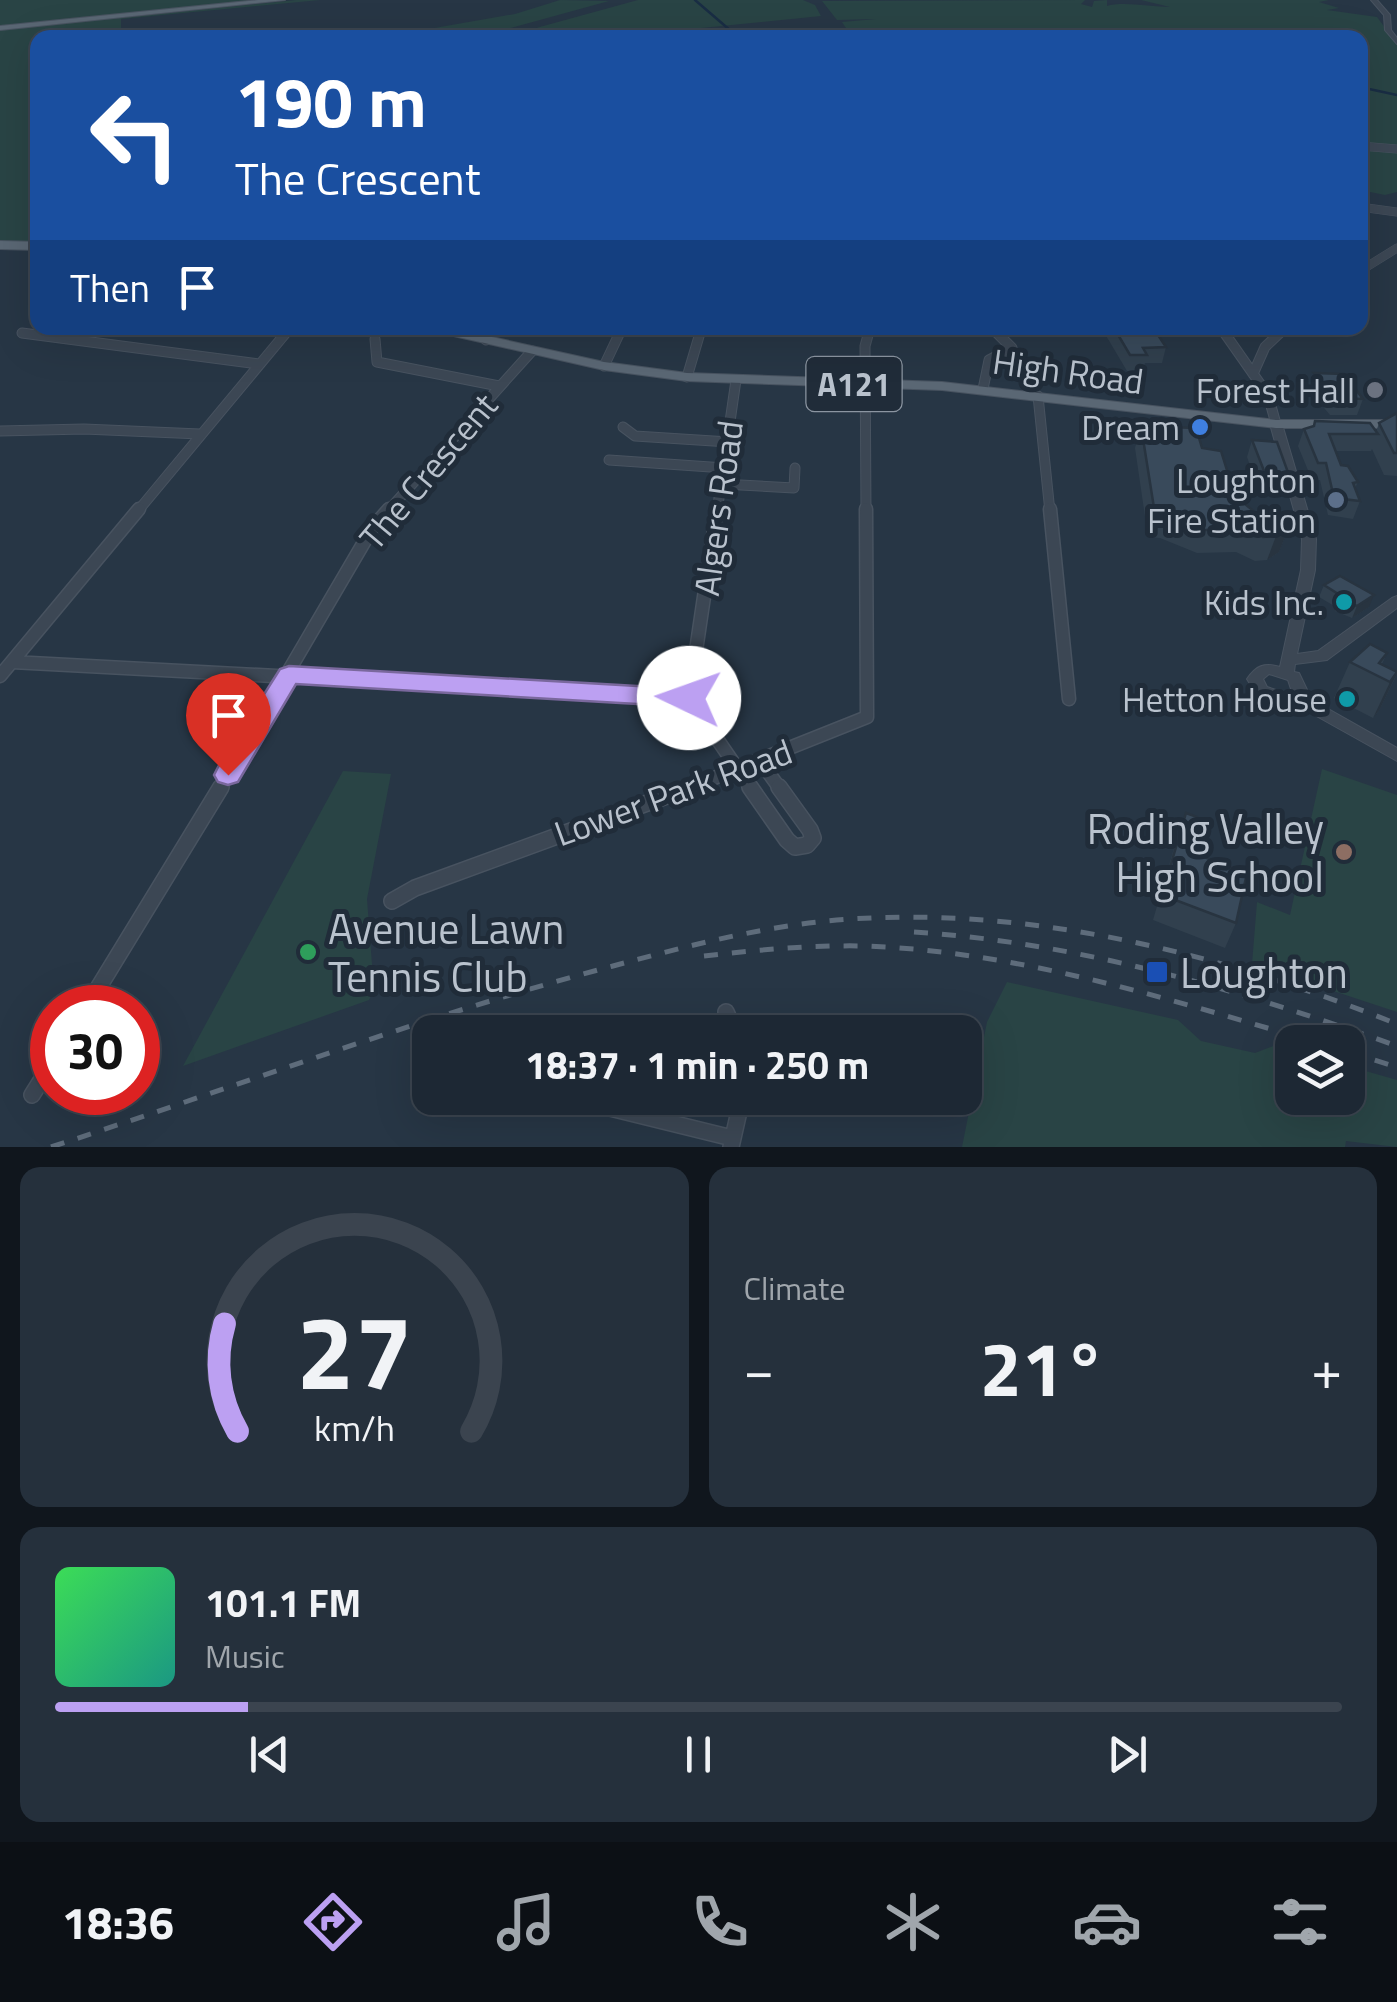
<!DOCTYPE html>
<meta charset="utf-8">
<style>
body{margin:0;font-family:"Titillium Web",sans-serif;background:#25303c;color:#f1f3f6;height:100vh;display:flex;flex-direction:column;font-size:38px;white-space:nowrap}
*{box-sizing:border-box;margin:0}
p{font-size:32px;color:#a0a6ac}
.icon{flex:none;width:55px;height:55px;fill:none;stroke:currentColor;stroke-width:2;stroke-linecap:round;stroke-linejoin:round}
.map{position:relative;height:1147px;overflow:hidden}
.panel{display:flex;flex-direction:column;gap:20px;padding:20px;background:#10161d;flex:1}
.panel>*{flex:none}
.hud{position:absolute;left:30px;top:30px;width:1338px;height:305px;border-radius:20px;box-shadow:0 10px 40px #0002,0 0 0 2px #3b444f;background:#1a4fa0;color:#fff;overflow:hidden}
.fabs{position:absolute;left:1275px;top:1025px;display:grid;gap:20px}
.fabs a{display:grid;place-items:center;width:90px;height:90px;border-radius:20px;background:#1d2834;box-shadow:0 10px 40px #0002,0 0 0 2px #3b444f;font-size:50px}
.speed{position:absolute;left:30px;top:985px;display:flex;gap:20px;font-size:50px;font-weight:700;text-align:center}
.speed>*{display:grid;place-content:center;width:130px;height:130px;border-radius:50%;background:#1d2834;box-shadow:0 10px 40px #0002,0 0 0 2px #3b444f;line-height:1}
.speed .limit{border:15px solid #d22;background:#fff;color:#111}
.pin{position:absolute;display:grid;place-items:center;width:85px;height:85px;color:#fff;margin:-102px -42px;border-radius:50% 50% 50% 0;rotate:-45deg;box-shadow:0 0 10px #0007}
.pin .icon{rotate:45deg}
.me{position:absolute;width:110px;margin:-55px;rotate:273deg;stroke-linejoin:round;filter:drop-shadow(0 0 8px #0008)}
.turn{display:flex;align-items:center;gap:35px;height:210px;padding:0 40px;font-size:45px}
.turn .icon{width:130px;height:130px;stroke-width:2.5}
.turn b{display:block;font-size:70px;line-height:85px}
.then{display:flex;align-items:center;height:95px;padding:0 40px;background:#0003;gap:20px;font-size:38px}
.big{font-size:75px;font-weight:700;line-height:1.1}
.panel .tile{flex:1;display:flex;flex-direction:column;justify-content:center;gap:15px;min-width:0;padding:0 35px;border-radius:20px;background:#25303c}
.panel .dial{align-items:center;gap:0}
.dial svg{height:260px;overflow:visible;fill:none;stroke:#3b444f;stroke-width:7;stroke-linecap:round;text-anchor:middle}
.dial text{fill:#f1f3f6;stroke:none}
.song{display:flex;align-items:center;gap:30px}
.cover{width:120px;height:120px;border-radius:15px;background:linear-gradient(135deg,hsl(130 70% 55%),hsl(170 70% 35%))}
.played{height:10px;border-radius:5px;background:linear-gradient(90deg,#bca0f2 15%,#3b444f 15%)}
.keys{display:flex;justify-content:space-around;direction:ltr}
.heat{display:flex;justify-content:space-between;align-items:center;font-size:55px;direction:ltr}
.panel .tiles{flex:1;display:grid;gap:20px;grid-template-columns:1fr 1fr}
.tile:last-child{grid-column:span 2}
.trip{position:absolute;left:412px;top:1015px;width:570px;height:100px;border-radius:20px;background:#1d2834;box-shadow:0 10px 40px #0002,0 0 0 2px #3b444f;font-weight:700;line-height:100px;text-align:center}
.dock{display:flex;height:160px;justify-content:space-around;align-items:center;background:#0c1015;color:#a0a6ac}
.dock .icon{width:70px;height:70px}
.dock .selected{color:#bca0f2}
.dock b{font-size:45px;color:#f1f3f6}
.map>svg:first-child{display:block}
.green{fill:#294445}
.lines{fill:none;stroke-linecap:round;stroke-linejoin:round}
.stream{stroke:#192d44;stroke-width:2.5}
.minor-far3-casing{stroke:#485360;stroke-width:9}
.minor-far2-casing{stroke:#485360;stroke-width:11}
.minor-far1-casing{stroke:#485360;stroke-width:15}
.minor-casing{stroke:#485360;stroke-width:18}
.tertiary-casing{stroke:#485360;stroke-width:2}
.primary-casing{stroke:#485360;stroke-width:2}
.minor-far3{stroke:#3c4754;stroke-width:8}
.minor-far2{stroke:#3c4754;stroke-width:9}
.minor-far1{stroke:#3c4754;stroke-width:12}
.minor{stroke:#3c4754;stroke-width:15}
.tertiary{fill:#3c4754;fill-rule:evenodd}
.primary{fill:#5a6774;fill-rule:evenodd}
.rail{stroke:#5e6c7b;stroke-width:5;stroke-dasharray:14 14;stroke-linecap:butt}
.wall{fill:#31404e}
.shaded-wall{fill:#283440}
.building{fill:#394a5b;stroke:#283440;stroke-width:2.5}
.route{fill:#bca0f2;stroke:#7a689d;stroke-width:2.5}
.worship-dot{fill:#6b7280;stroke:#202c39;stroke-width:4}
.shop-dot{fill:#3f7fe0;stroke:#202c39;stroke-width:4}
.service-dot{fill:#5c6f8a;stroke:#202c39;stroke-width:4}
.culture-dot{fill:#0f9aa8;stroke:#202c39;stroke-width:4}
.education-dot{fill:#8d6e63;stroke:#202c39;stroke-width:4}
.leisure-dot{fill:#2e9e5b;stroke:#202c39;stroke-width:4}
.transit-dot{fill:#1a4fb4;stroke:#202c39;stroke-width:4}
.labels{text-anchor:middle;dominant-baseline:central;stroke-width:10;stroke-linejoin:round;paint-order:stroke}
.shield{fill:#202c39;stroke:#8b95a1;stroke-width:2.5}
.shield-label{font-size:32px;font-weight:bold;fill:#b9c2cd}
.street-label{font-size:35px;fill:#b9c2cd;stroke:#202c39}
.poi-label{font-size:35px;fill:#b9c2cd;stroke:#202c39;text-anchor:end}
.near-poi-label{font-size:42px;fill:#b9c2cd;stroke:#202c39;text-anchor:start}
</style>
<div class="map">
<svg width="1397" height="1147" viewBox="0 0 1397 1147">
<rect width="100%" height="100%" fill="#273645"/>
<path class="green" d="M0,0h262l-262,27z
M296,0h24l-199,19v13l-24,5 -59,1 -1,206 -37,-1v-213z
M560,0l49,1 -131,36h-95l132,-23z
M638,0h165l12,5 6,11 -209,21h-109z
M1085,0l-4,4 11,3 2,-6 13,-1v6c16,-5 44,1 63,1l-29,-7h188l-10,2 20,6 -12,2 50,7 20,27v148l-12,3 -25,-5v-152l-508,-1 -10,-15 34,-3 -39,1 -15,-19z
M1322,769l75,26v217l-145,-48 5,-62 33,13z
M343,771l48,3 -24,125 7,91 -5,10 -186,66z
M1007,982l171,38 23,21 54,12 21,-8 16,5v48h56v-32l49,14v67l-51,-6 -1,6h-383l25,-125z"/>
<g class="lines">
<path class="stream" d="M695,0l36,31 1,7
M1360,87l37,8"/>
<defs>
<path id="minor-far3" d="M1360,146l37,3
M1360,207l37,5
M1360,271l37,-23"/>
<path id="minor-far2" d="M478,328l8,12
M777,328h29
M835,328l35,2
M1221,328l47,67 8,29
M22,333l237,31
M375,339l2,23 122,24
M604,366l18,-38
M1253,374l12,-27 20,-19
M687,377l13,-44 -4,-5
M983,389l6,-29 23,-12 -17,-17
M1038,396l12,116
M623,427l12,9 94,6
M0,431l84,-2 116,5
M609,460l116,8
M722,484l72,4 1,-20
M137,512l153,-184
M387,512l145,-161
M717,512l19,-132
M866,512l-1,-166 5,-18"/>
<path id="minor-far1" d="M717,509l-28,189 63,92
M1050,509l19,190
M12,662l677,36
M0,676l139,-167
M760,761l21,29
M219,790l154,-263 16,-18
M684,790l183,-73 -1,-208"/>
<path id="minor" d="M750,787l37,53 8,7 12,-2 6,-7 -3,-8 -31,-43
M392,901l23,-13 276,-101
M86,1008l135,-221
M726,1012l9,20
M32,1095l20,-32
M602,1106l130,32
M731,1147l11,-49"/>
<path id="tertiary" d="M1371,0h6l13,15 1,15 6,8v6l-12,-14 -1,-15z
M1276,420l6,4 34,115 -1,31 -18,84 21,-3 74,-53 5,-2v12l-70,52 -32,4 -1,8 5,1 10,21 -2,3 90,51v13l-102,-57 -6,1 -32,-10 -10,-16c9,-13 17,-17 33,-12l21,-97 1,-31 -32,-115zM1269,674l19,6 4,12 -4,2 -21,-7 -4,-8z"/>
<path id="primary" d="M258,0h27l-285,30v-4z
M0,241l38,1v8l-38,-1z
M429,328h22l153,34 83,11 255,9 334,38h121v8h-121l-334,-38 -255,-9 -83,-11 -168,-38z"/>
</defs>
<use href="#minor-far3" class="minor-far3-casing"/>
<use href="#minor-far2" class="minor-far2-casing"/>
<use href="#minor-far1" class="minor-far1-casing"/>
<use href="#minor" class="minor-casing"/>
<use href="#tertiary" class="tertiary-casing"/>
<use href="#primary" class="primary-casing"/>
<use href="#minor-far3" class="minor-far3"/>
<use href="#minor-far2" class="minor-far2"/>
<use href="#minor-far1" class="minor-far1"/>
<use href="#minor" class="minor"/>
<use href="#tertiary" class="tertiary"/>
<use href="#primary" class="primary"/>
<path class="rail" d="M914,932c168,11 325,58 483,114
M704,956c53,-6 106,-11 159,-10 155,5 305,53 452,96
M1348,1052l49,15
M51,1147c187,-61 372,-131 562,-181 78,-21 158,-42 238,-47 187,-12 373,36 546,105"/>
</g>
<path class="wall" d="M1107,328h24l3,4 32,15 -4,16h-17l-2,8h-16l-22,-37z
M1314,373l49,26 -6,16h-27l-21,-25z
M1397,413v63l-13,-1 -12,-26 -1,2h-35l5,14 17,17 -3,6 5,13 -7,18 -25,-4 -8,-35h-8l-14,-34 6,-17 9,-3 2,-5 61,11 3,-9z
M1141,426l61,22 33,48 31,25 22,8 -9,23 -12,8 -12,1 -19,-9 -39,1 -37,-15 -12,-1 -13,-89z
M1252,440l38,38 -7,17 -23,-2 -13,-36z
M1324,585l45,22 -17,11 -17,-7 1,-4 -17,-10z
M1387,653l-5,11 15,10 -17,35 -7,9 -39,-20 16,-36z
M1186,813l2,38 48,72 -11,25 -72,-28 24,-82z"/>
<path class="shaded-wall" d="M1288,529l-9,23 -12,8 9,-24z
M1374,595l-5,12 -17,11 5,-12z
M1397,673l-17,36 -7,9 17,-36z"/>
<path class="building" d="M1114,328h17l3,4 24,3 8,12 -23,1 4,7h-17z
M1314,373l30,1 19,25 -27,-1z
M1397,413v40h-3l-15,-30z
M1315,421l55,2 8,11h-49l12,31 7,1 10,16 -5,1 7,18 -26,-3 -8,-35h-8l-14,-34 10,-3z
M1141,426l55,2 6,20 19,3 14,45 31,25 22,8 -12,7 -13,1 -19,-8 -40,1 -38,-16h-11z
M1252,440l25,2 13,36 -24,-2z
M1340,576l34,19 -17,11 -17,-7 3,-2 -19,-12z
M1370,644l17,9 -8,10 18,9 -7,10 -40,-20z
M1186,813l11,4 -9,34 59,22 -11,50 -74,-28z"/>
<path class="route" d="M289,666l400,23 9,3 4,6 -4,6 -9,3 -393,-23 -58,98 -10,3 -10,-3 -4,-7 4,-8 62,-98z"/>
<circle class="worship-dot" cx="1375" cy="390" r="10"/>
<circle class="shop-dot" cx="1200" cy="427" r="10"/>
<circle class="service-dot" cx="1336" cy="500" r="10"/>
<g class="culture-dot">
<circle cx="1344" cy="602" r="10"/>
<circle cx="1347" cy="699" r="10"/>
</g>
<circle class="education-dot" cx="1344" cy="852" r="10"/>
<circle class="leisure-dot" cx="308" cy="952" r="10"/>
<rect class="transit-dot" x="1145" y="960" width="24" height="24" rx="5"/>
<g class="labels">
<rect class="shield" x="806.5" y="357" width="95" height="54" rx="8"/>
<g class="shield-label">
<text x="854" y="384">A121</text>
</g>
<g class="street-label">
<text transform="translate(1068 371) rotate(8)">High Road</text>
<text transform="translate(428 471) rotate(-50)">The Crescent</text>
<text transform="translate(718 508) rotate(-82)">Algers Road</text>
<text transform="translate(673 792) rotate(-20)">Lower Park Road</text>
</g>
<g class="poi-label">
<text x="1355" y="390">Forest Hall</text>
<text x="1180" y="427">Dream</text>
<text x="1316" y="480">Loughton<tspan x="1316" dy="40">Fire Station</tspan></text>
<text x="1324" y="602">Kids Inc.</text>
<text x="1327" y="699">Hetton House</text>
</g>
<g class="near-poi-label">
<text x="1324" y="828" text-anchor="end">Roding Valley<tspan x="1324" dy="48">High School</tspan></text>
<text x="328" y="928">Avenue Lawn<tspan x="328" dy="48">Tennis Club</tspan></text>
<text x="1180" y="972">Loughton</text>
</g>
</g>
</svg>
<div class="fabs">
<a><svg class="icon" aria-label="layers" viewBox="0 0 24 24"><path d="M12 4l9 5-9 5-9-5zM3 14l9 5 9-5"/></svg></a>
</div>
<div class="speed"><div class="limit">30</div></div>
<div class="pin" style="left:228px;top:775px;background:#d93025"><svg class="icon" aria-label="arrive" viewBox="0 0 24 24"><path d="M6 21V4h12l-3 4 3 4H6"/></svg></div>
<svg class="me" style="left:689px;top:698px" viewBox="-20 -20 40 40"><circle r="19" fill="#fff"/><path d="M0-13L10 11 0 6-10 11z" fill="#bca0f2"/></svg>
<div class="trip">18:37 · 1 min · 250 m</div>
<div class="hud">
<div class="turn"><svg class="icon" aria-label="left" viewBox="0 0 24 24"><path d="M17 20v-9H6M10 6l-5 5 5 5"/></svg><div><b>190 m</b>The Crescent</div></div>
<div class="then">Then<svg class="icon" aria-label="arrive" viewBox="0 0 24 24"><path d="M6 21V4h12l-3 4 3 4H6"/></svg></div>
</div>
</div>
<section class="panel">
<div class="tiles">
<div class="tile dial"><svg viewBox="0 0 100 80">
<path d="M14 69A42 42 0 1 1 86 69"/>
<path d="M14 69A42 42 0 0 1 10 36" stroke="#bca0f2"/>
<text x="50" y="56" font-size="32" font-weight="700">27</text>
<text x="50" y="72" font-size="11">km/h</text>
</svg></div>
<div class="tile"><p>Climate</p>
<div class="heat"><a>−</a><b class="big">21°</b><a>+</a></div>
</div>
<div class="tile">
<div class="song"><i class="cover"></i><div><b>101.1 FM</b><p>Music</p></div></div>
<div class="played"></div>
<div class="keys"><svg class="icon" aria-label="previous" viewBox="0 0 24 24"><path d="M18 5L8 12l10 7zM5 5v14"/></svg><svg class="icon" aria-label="pause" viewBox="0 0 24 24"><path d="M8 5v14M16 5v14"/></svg><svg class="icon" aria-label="next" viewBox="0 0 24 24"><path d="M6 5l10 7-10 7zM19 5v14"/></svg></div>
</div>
</div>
</section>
<nav class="dock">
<b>18:36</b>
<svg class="icon selected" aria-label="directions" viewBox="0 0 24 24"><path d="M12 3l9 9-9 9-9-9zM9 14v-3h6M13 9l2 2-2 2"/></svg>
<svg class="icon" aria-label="music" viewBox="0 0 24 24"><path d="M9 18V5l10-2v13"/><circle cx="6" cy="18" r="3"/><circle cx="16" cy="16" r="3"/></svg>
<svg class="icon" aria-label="phone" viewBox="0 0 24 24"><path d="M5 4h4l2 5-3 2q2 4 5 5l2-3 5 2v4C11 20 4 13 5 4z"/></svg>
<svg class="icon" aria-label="climate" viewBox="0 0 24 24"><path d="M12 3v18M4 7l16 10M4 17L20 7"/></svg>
<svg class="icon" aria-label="car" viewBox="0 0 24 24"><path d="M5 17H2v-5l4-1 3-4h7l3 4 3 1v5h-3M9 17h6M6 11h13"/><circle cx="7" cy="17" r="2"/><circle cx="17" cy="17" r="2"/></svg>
<svg class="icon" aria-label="filters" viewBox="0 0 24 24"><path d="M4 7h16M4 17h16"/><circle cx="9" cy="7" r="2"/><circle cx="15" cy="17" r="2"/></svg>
</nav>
